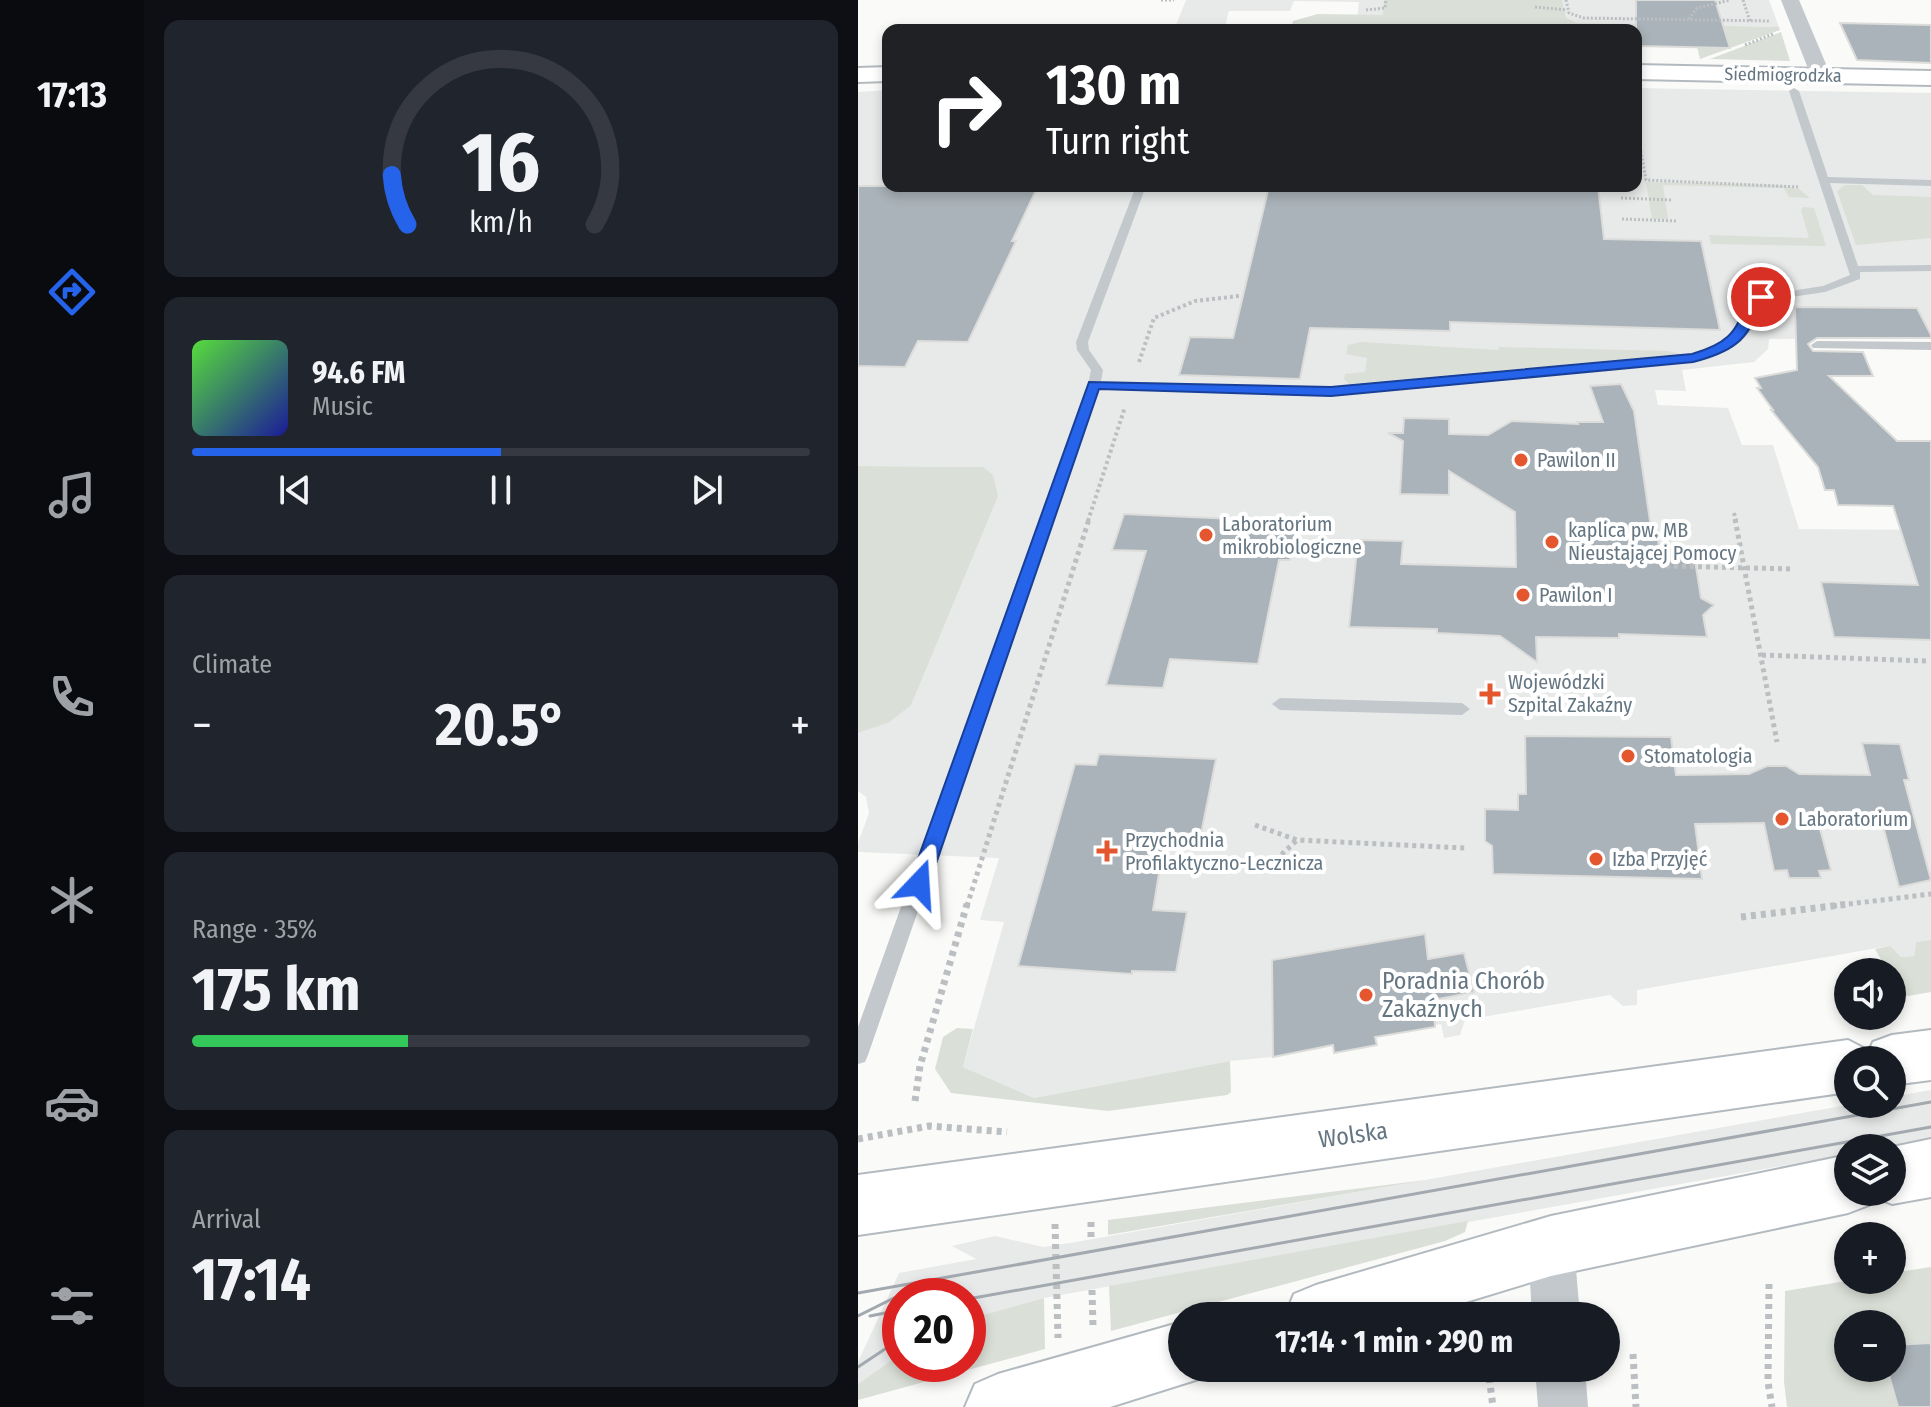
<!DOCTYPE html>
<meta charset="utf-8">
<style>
body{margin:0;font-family:"Fira Sans Condensed",sans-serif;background:#20242c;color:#f1f3f6;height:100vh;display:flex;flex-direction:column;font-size:30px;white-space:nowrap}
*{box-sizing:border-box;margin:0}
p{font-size:26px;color:#9ea1a6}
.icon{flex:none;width:44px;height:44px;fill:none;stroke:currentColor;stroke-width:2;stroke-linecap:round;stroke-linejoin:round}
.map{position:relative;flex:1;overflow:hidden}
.sheet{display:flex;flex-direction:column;gap:20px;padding:20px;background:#0d0f14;width:714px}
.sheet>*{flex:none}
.banner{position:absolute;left:24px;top:24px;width:760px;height:168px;border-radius:16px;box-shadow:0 4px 12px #0003;background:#202124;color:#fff;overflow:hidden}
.tools{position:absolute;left:976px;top:958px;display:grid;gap:16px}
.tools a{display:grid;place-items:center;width:72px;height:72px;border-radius:50%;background:#171b24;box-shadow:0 4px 12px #0003;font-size:40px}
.speed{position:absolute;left:24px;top:1278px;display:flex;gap:16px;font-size:40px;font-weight:700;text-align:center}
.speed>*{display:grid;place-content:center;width:104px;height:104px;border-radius:50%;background:#171b24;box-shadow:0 4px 12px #0003;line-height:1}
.speed .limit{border:12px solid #d22;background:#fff;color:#111}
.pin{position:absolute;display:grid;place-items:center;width:68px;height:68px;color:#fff;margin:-34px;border:4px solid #fff;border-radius:50%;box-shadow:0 2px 8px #0007}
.me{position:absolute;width:88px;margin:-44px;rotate:20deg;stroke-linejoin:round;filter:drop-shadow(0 0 6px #0008)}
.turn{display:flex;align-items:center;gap:28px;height:168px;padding:0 32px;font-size:36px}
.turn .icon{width:104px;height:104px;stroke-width:2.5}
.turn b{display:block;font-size:56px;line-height:68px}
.big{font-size:60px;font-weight:700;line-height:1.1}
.sheet .tile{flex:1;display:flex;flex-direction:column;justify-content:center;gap:12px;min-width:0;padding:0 28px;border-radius:16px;background:#20242c}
.sheet .dial{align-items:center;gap:0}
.dial svg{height:208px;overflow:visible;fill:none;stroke:#363941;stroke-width:7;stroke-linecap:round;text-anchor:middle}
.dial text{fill:#f1f3f6;stroke:none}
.song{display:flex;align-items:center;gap:24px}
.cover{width:96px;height:96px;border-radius:12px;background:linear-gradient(135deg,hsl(110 70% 55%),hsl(240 70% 35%))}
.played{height:8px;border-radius:4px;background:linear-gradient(90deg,#2563eb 50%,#363941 50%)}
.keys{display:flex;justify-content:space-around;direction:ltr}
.heat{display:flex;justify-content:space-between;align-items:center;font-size:44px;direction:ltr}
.charge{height:12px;border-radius:6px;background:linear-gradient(90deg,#34c759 35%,#363941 0)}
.trip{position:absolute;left:310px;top:1302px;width:452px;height:80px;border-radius:40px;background:#171b24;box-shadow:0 4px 12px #0003;font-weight:700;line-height:80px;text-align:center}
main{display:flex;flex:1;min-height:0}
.menu{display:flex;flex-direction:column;width:144px;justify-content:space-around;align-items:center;background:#090b0e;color:#9ea1a6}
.menu .icon{width:56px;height:56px}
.menu .selected{color:#2563eb}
.menu b{font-size:36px;color:#f1f3f6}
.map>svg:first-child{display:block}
.built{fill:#e8e9e9}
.green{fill:#dadfd7}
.building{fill:#aab3b9;stroke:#dcdcda;stroke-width:2}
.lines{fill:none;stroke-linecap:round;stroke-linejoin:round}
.secondary-casing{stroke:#b3babf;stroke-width:4}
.path-far3{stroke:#bbbfc2;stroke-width:3;stroke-dasharray:2 2;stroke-linecap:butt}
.path-far2{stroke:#bbbfc2;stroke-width:4;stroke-dasharray:3 3;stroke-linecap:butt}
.path-far1{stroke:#bbbfc2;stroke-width:5;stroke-dasharray:4 4;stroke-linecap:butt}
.path{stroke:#bbbfc2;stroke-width:7;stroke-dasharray:5 5;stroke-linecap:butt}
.lane{fill:#c3c8cc;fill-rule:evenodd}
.street{fill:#c3c8cc;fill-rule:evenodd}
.secondary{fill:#fff;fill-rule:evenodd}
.tram{stroke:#a2aab0;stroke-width:3}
.route{fill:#2563eb;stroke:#184099;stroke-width:2}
.poi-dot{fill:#e4572e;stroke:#fff;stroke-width:3}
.labels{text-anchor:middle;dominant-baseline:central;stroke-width:8;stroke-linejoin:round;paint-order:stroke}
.far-street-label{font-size:18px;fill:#657683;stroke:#fff}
.poi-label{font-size:20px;fill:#657683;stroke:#fff;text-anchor:start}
.near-poi-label{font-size:24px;fill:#657683;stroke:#fff;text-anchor:start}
.near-street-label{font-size:24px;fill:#657683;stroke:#fff}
</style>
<main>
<nav class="menu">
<b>17:13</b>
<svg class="icon selected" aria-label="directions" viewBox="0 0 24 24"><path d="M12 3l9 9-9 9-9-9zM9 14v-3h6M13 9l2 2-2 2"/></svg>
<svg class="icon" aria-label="music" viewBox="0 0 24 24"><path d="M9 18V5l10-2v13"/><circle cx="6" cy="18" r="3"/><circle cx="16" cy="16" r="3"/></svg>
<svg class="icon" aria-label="phone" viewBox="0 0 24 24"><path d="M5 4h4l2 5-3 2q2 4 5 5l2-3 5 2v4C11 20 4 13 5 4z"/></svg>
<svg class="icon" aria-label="climate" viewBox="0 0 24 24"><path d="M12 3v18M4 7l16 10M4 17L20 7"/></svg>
<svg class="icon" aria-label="car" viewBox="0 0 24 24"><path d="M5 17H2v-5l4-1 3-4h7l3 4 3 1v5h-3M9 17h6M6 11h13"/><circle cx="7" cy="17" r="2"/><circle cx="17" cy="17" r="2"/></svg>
<svg class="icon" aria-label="filters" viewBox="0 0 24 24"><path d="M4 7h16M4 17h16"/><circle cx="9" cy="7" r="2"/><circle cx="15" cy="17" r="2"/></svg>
</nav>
<section class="sheet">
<div class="tile dial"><svg viewBox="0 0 100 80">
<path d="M14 69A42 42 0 1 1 86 69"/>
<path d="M14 69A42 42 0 0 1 8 50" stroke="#2563eb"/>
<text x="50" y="56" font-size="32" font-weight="700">16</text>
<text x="50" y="72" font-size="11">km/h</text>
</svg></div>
<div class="tile">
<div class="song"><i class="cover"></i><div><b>94.6 FM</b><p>Music</p></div></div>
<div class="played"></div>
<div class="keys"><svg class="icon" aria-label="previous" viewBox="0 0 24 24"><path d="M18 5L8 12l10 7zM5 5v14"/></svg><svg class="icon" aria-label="pause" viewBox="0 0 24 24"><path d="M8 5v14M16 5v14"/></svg><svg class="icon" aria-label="next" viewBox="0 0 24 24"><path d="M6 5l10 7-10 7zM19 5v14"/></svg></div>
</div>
<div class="tile"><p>Climate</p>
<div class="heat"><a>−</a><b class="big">20.5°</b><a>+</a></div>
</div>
<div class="tile"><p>Range · 35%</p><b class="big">175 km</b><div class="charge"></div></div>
<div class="tile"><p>Arrival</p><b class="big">17:14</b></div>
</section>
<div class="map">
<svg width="1073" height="1407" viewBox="0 0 1073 1407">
<rect width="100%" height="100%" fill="#fafaf8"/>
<path class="built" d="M328,0h583l10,27 -422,-8 2,-17 -65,-1 -4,10h-61l-5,19h-50z
M778,88l295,5v245l-162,1 -1,10 -14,13 -72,8 4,21 -31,-1 3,15 70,3 14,37h31l26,84 132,1v410l-15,2 -2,14 -13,1 -12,-11 -252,44v15l-14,1 -13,-11 -145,25 -5,15 -16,3 -3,-14 -65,13 1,8 -42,8 -2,-7 -60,11 -43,4 -196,37 -71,-31 41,-145 -24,-2 19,-62 -141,-6v-9l11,-30 -3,-16 -8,-6v-58l30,-10 95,-256 -125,-1v-374l30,-2v96h748z
M1073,1090v49l-50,9h-33v6l-804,144 -76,21v-23h-68v58l-42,30v-22l41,-89 77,-14 -24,-13 43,-10 48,11 27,-4 783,-139h39v-7z"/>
<path class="green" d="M526,0h178l4,18 11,5 202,4 1,3 -80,29 -3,-12 33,1 -94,-18h-279v-5h-56l-2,5h-8l2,-9 25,-7 65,1z
M923,32l9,29 -80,-2z
M788,182l132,3 21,4 11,9 -21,-1 -5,-9 -121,-3 5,34h-16z
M987,185h17l11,10 58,2v41l-75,7 -19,-54z
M945,207l11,1 12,38 -115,-2 -2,-9 100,3 -8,-28z
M503,342l137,8 1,-3 169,4 12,3 -331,30 -5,-5 1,-5 20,-2 2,-14 -21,-4 2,-9z
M0,466l125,1 10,8 5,21 -87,209 -23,18 -30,10z
M1073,940v52l-29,5 -10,-17v-8h-4l-13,-23 15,-3 11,11 13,-1 2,-14z
M99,1028l16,1 -10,38 71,31 196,-37 1,31 -4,3 -119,16 -157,-18 -16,-24 8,-32z
M568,1180l-318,55v-15z
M610,1221l-3,11 -20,9 -334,90 -2,-45z
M1073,1267v76l-39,2v-21h-44v44h39l11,39h-111l-3,-26 1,-90 67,-11h40v-7z
M186,1298l1,51 -187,51v-16l42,-30v10h68v-45z"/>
<path class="building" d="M778,0h79l15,48 -94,-2z
M982,23l91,2v38l-74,-3z
M0,186h180l-26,55h4l-48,101 -50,-1 -13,26 -47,-1z
M411,186h329l6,53 97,2 19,89 -270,-8v9l-140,-3 -10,51 -121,-4 11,-38 43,1z
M937,307l122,1 14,27v3h-114l-9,6 5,7 50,1 10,24h-44l68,65h34v199l-97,-3 -13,-55 97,3 -25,-79 -55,-1 -4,-15h-9l-7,-23 -47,-57h2l-16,-22h4l-6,-10 42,-8z
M763,384l13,27 17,117h6l2,19 34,1 8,50 13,7 -11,10 4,22 -88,-3v4l-83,-1 1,25 -37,-26 -63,-3v-4l-88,-2 9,-87 45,1 -2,23 115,3 -1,-55 -66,-41v24l-49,-1 3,-53 -15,-8h15l1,-15 45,1v15l39,1 24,-14 66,3 -1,-2h26l-13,-36z
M266,514l174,8 -8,38h-11l-21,104 -88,-5 -7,29 -57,-3 40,-134 -34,-1z
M667,736l146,1 5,38 73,-1 18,-8h19l13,8 71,1 -8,-32 38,1 9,36h-5l27,100 -32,7 -19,-73h-64l15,56 -12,1 2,7h-32l-2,-8 -13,1 -10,-48 -69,1 7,55 -209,-5 -1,-28 -7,-5v-32l33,1v-16h8z
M241,754l117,5 -15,75 -34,-1 -7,34 -7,43 34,2 -11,60 -44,-1v3l-114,-8 57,-202 21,1z
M567,934l3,25 36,-6 10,39 -41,8 2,27 -60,10 2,8 -43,8 -1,-8 -60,12 -1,-97z
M1073,1343v64h-33l-11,-39h5v-23z"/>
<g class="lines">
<defs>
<path id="secondary" d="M778,65l295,6v14l-295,-6z
M30,67v14l-30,1v-14z
M1073,1030v50l-39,5v-25h-44v32l-990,143v-60l990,-135 21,11 4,-9 19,-7z
M1073,1139v58l-39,7 -20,-8 -3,9 -21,8 -297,63 -131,40h-135l9,-22 22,-9 235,-69 297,-61v37h44v-44h-4z
M324,1322v46h26l-3,9 -95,30h-145l10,-23 23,-10z"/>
</defs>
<use href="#secondary" class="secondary-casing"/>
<path class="path-far3" d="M303,0h13
M708,0l3,13 15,5 186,3
M885,0l7,21
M677,7l32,3
M508,10l19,-2 1,-8
M831,19l8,-11 33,-8
M887,45l28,-11
M780,135l8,45 153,7
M763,198l51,2
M764,219l55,2"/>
<path class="path-far2" d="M281,362l15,-44 41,-17 44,-5
M876,513l2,8
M230,521l37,-114"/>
<path class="path-far1" d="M877,519l42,223
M808,566l128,3
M904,655l164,6
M397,825l42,15 168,8
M389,871l20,-3 30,-28
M109,906l122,-387
M975,906l98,-12"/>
<path class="path" d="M883,917l108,-13
M57,1101l5,-35 47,-162
M0,1139l71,-13 78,6
M233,1222v16
M197,1224l3,114
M911,1284l-1,98 4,25
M234,1290l1,37
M775,1354l3,53
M630,1368l5,39"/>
<path class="lane" d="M936,88l5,3 29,86 103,3v6l-101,-3 28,83 73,-1v6l-71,1v7l-35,13 -66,10c-4,8 -3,17 -7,25 -11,22 -37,29 -60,34l-361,34 -232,-6 -231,666 -3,7 -7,2v-37l230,-642 3,-15 -14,-20 -1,-8 60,-156h10l-58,156 1,8 14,20 -2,11 230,6 361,-33c19,-4 44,-12 50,-32 3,-10 2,-17 9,-25l72,-11 27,-11 -61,-184z
M959,341l114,1v8l-118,-2 -2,-3z
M422,698l182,5 8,6 -8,6 -182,-5 -8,-6z"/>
<path class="street" d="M923,0h18l32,76 -3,4h-14l-3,-4z
M693,1223l17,6 6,17 6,70h-48l-4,-70 6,-17z
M677,1368h50l3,39h-50z"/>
<use href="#secondary" class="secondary"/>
<path class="tram" d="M0,1293l1073,-191
M110,1299l963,-172
M0,1316l48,-24
M12,1316l30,-6
M0,1367l42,-28"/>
</g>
<path class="route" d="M903,293l6,4 -9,6c-6,38 -30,50 -65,59l-362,34 -232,-7 -170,495 -3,6 -7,2 -7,-2 -3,-6 180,-502 242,5 361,-33c31,-9 47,-20 53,-53z"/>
<g class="poi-dot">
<circle cx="663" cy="460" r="8"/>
<circle cx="348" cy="535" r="8"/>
<circle cx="694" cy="542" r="8"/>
<circle cx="665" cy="595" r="8"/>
<path d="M628 682h8v8h8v8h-8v8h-8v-8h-8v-8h8z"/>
<circle cx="770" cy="756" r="8"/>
<circle cx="924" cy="819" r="8"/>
<path d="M245 839h8v8h8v8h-8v8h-8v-8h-8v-8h8z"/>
<circle cx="738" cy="859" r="8"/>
<circle cx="508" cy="995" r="8"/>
</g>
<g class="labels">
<g class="far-street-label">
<text transform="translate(925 75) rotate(1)">Siedmiogrodzka</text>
</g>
<g class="poi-label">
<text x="679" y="460">Pawilon II</text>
<text x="364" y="524">Laboratorium<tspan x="364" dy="23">mikrobiologiczne</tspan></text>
<text x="710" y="530">kaplica pw. MB<tspan x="710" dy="23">Nieustającej Pomocy</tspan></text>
<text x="681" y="595">Pawilon I</text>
<text x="650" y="682">Wojewódzki<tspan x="650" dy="23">Szpital Zakaźny</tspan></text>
<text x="786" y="756">Stomatologia</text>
<text x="940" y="819">Laboratorium</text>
<text x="267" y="840">Przychodnia<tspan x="267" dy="23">Profilaktyczno-Lecznicza</tspan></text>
<text x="754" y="859">Izba Przyjęć</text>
</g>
<g class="near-poi-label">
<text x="524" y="981">Poradnia Chorób<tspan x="524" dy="28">Zakaźnych</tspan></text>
</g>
<g class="near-street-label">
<text transform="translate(495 1135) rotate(-8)">Wolska</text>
</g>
</g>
</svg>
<div class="tools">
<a><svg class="icon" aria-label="sound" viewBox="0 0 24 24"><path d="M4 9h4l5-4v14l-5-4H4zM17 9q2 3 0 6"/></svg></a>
<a><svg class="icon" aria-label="search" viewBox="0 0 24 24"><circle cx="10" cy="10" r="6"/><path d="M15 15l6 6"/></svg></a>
<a><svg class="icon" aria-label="layers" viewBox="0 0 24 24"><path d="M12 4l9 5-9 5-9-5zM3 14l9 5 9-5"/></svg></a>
<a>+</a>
<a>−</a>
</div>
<div class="speed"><div class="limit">20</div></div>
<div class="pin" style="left:903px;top:297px;background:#d93025"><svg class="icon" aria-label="arrive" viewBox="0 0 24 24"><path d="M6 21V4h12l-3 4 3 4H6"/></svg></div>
<svg class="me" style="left:61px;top:884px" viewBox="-20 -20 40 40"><path d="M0-17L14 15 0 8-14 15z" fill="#2563eb" stroke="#fff" stroke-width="4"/></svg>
<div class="trip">17:14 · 1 min · 290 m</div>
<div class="banner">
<div class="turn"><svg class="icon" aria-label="right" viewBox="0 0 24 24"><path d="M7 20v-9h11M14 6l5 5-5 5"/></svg><div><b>130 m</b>Turn right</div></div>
</div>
</div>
</main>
